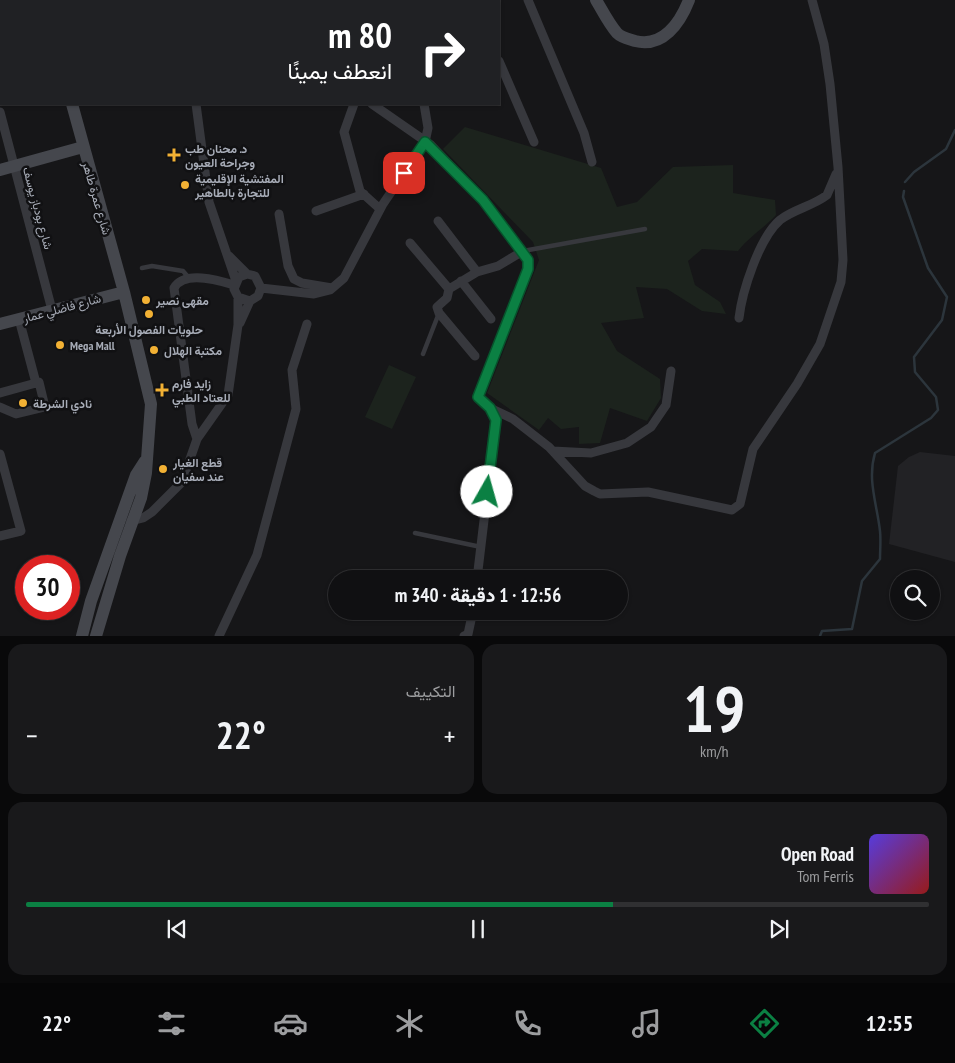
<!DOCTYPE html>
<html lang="ar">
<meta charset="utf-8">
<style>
body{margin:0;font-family:"PT Sans Narrow",Vazirmatn,sans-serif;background:#19191b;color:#f1f3f6;direction:rtl;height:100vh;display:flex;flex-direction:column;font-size:19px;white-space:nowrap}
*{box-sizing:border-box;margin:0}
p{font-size:16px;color:#9c9d9f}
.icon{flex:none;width:28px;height:28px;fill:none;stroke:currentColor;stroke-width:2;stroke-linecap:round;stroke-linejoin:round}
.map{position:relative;height:636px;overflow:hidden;direction:ltr}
.side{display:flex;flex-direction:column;gap:8px;padding:8px;background:#09090a;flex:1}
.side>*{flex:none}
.top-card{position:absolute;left:0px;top:0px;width:500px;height:105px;box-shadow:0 1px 4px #0004,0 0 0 1px #303032;direction:rtl;background:#202124;color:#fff;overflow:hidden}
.fabs{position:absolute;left:890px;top:570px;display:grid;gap:10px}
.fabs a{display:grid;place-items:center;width:50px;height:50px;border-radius:50%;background:#101012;box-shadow:0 1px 4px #0004,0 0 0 1px #303032;font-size:25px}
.speed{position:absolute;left:15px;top:555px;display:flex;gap:10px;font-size:25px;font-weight:700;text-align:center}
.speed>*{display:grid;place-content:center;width:65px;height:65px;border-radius:50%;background:#101012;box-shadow:0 1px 4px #0004,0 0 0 1px #303032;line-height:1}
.speed .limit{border:8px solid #d22;background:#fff;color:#111}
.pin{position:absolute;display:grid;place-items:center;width:42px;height:42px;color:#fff;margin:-21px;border-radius:10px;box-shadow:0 2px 8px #0006}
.me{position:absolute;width:55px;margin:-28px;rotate:7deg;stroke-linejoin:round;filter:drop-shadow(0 0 4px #0008)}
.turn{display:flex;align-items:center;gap:18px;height:105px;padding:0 25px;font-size:22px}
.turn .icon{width:65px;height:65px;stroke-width:2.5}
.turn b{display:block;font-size:35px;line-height:42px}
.big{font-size:38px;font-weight:800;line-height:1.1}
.side .widget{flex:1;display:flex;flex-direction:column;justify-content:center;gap:8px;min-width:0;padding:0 18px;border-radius:15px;background:#19191b}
.side .dial{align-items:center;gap:0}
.dial b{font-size:65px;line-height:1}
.song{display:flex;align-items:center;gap:15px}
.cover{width:60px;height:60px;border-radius:8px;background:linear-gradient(135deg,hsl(250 70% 55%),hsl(0 70% 35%))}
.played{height:5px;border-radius:2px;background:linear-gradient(90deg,#0b8043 65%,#303032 65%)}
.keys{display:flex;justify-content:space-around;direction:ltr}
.heat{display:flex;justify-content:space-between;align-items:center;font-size:28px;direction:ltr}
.side .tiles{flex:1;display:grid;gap:8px;grid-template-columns:1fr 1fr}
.widget:last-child{grid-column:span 2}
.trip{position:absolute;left:328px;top:570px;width:300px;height:50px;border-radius:25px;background:#101012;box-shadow:0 1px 4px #0004,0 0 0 1px #303032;font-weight:800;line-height:50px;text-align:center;direction:rtl}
.menu{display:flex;height:80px;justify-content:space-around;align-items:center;background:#060607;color:#9c9d9f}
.menu .icon{width:35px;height:35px}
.menu .selected{color:#0b8043}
.menu b{font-size:22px;color:#f1f3f6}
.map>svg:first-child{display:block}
.built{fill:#222225}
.green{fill:#1c231d}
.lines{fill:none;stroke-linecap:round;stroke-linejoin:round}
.stream{stroke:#2c353c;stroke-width:2.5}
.service{stroke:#37383d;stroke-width:4.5}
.minor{stroke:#37383d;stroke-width:9}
.secondary{stroke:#45474d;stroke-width:12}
.route-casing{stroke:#07532c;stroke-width:12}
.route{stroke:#0b8043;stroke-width:9}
.poi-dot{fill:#f2b134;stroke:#111113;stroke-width:2}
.labels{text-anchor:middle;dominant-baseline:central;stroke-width:5;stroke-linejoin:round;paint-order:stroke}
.poi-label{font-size:12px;font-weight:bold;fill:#a8adb8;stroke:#111113;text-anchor:start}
.street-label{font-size:12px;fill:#a8adb8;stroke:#111113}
</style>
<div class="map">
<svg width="955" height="636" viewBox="0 0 955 636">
<rect width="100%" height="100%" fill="#161618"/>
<path class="built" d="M920,452l35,4v106l-66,-18 9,-78 11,-9z"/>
<path class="green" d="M465,127l136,41 16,39 20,-5 36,-35 60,-2v28l42,7 1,15c-12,13 -27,22 -38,36l-36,-2 -14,12 7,24 25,17 6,12 -24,-3 -35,-22 -31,-2 8,31 -43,5 16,28 43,28 1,19 -14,23 -37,-13 -10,35 -21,1v-17l-18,2 -13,-11 -9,12 -52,-37 52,-133 -6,-18 -90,-93z
M389,365l27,12 -24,52 -27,-12z"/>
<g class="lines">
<path class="stream" d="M905,182l9,-10 32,-23 9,-19
M820,636l2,-5 30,-2 10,-48 18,-22c0,-9 1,-19 0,-28 -3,-27 -13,-51 -5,-78l56,-35 7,-8 -2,-13 -21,-25 -1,-15 28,-37 5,-23 -19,-29 -25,-71 1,-6"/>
<path class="service" d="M523,251l122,-22
M142,268l10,-2 31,5 6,7
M423,354l16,-41
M415,533l66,14"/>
<path class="minor" d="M109,0v1
M233,0l1,1
M402,0l1,1
M472,0v1
M528,0l56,133 8,29
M208,1v-1
M431,1l3,-1
M499,61l35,81
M196,104l13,98 27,79
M354,104l-10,28 16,59 20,18
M372,104l59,41 52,55 45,60v9l-50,128 12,11 6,12 -19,159
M0,112l52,198
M316,211l48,-17
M279,214l9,52 6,13 8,4 30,5
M438,221l39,51
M410,243l39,46
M229,256l18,18
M461,281l30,38
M261,288l53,6 16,-4 14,-12 39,-74 42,-62 3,-14 -4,-24
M739,318c3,-26 20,-80 41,-98 14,-11 33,-14 47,-25l9,-21
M240,323l10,-22 8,-5 3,-8 -6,-12 -8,-2 -8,3 -5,12 4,8 12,4
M475,356l-36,-43 -2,-6 10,-9 2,-9 28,-17 21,-6 25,-15
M0,393l36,-10
M0,407l16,7 29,-7 -6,-25 -3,1 -17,-64
M490,408l23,11 36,28 36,39 9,5 6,3 48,-2 84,18 8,-6 13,-55 44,-65 23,-40 21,-62 2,-22 -5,-93 -8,-83 -6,-40 -12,-44
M197,439l-5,-15 -18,-136c10,-18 44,-8 60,-3
M553,451l38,2 36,-10 24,-16 15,-22 5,-34
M0,454l21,77 -21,5
M131,521l12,-3 9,-6 30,-30 15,-43 31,-44 10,-70v-28
M219,636l38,-81 39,-146 -4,-39 15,-46
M464,636l4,-2 5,-23"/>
<path class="secondary" d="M45,0v1
M596,0c6,10 13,24 21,33 5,5 12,6 18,8 28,7 45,-18 54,-41
M72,104l52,188 27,112 -5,69 -5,25 -21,58 -24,80
M0,170l83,-23
M0,324l124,-32
M82,636l9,-35 45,-126 9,-14"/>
</g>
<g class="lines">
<defs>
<path id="route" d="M404,173l21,-31 58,58 45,60v9l-50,128 12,11 6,12 -9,72"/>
</defs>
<use href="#route" class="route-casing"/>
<use href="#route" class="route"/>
</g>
<g class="poi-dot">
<path d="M171.5 147.5h5v5h5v5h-5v5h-5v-5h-5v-5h5z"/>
<circle cx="185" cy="185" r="5"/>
<circle cx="146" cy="300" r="5"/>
<circle cx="149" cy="314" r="5"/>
<circle cx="60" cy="345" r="5"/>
<circle cx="154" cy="350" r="5"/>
<path d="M159.5 382.5h5v5h5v5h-5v5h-5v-5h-5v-5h5z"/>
<circle cx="23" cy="403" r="5"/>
<circle cx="163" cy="469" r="5"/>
</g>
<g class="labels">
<g class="poi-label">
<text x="185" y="148">د. محنان طب<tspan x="185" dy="14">وجراحة العيون</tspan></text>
<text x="195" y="178">المفتشية الإقليمية<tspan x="195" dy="14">للتجارة بالطاهير</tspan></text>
<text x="156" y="300">مقهى نصير</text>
<text x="149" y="329" text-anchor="middle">حلويات الفصول الأربعة</text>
<text x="70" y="345">Mega Mall</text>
<text x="164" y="350">مكتبة الهلال</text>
<text x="172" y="383">زايد فارم<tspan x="172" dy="14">للعتاد الطبي</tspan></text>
<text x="33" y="403">نادي الشرطة</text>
<text x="173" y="462">قطع الغيار<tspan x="173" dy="14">عند سفيان</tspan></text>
</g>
<g class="street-label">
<text transform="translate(97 198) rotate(74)">شارع عمرة طاهر</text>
<text transform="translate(38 208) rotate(75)">شارع بودباز يوسف</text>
<text transform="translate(62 308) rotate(-15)">شارع فاضلي عمار</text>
</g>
</g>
</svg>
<div class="fabs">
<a><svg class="icon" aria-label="search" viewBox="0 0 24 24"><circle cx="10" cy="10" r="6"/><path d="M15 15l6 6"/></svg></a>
</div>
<div class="speed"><div class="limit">30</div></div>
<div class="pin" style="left:404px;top:173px;background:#d93025"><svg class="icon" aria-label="arrive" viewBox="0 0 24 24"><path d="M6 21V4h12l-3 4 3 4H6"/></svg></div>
<svg class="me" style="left:487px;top:492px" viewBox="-20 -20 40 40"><circle r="19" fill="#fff"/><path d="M0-13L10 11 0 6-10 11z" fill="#0b8043"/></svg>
<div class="trip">12:56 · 1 دقيقة · 340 m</div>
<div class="top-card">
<div class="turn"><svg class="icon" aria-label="right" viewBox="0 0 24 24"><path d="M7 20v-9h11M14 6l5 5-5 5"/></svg><div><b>80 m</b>انعطف يمينًا</div></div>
</div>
</div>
<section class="side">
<div class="tiles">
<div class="widget dial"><b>19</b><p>km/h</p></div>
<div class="widget"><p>التكييف</p>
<div class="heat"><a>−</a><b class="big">22°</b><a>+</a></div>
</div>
<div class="widget">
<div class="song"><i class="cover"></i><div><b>Open Road</b><p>Tom Ferris</p></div></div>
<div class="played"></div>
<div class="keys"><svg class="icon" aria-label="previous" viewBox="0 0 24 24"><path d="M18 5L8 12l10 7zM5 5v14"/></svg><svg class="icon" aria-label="pause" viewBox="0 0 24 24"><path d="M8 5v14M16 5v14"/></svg><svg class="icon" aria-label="next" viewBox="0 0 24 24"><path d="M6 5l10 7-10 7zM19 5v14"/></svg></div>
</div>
</div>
</section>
<nav class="menu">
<b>12:55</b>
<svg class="icon selected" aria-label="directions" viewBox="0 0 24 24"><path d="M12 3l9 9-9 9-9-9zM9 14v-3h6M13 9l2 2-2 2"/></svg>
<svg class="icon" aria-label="music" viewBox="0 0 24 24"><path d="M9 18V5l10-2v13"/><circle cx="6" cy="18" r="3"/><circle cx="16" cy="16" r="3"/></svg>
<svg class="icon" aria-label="phone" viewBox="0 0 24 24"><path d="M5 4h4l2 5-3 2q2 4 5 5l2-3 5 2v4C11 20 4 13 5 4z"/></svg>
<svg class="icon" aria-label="climate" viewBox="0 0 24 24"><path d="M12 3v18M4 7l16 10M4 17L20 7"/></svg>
<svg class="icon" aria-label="car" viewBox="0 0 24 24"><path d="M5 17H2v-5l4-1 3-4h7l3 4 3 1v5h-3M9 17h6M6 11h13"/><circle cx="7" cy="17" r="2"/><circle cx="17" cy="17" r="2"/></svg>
<svg class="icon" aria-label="filters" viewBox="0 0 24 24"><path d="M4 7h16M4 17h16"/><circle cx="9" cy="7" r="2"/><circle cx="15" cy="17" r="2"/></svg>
<b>22°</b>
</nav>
